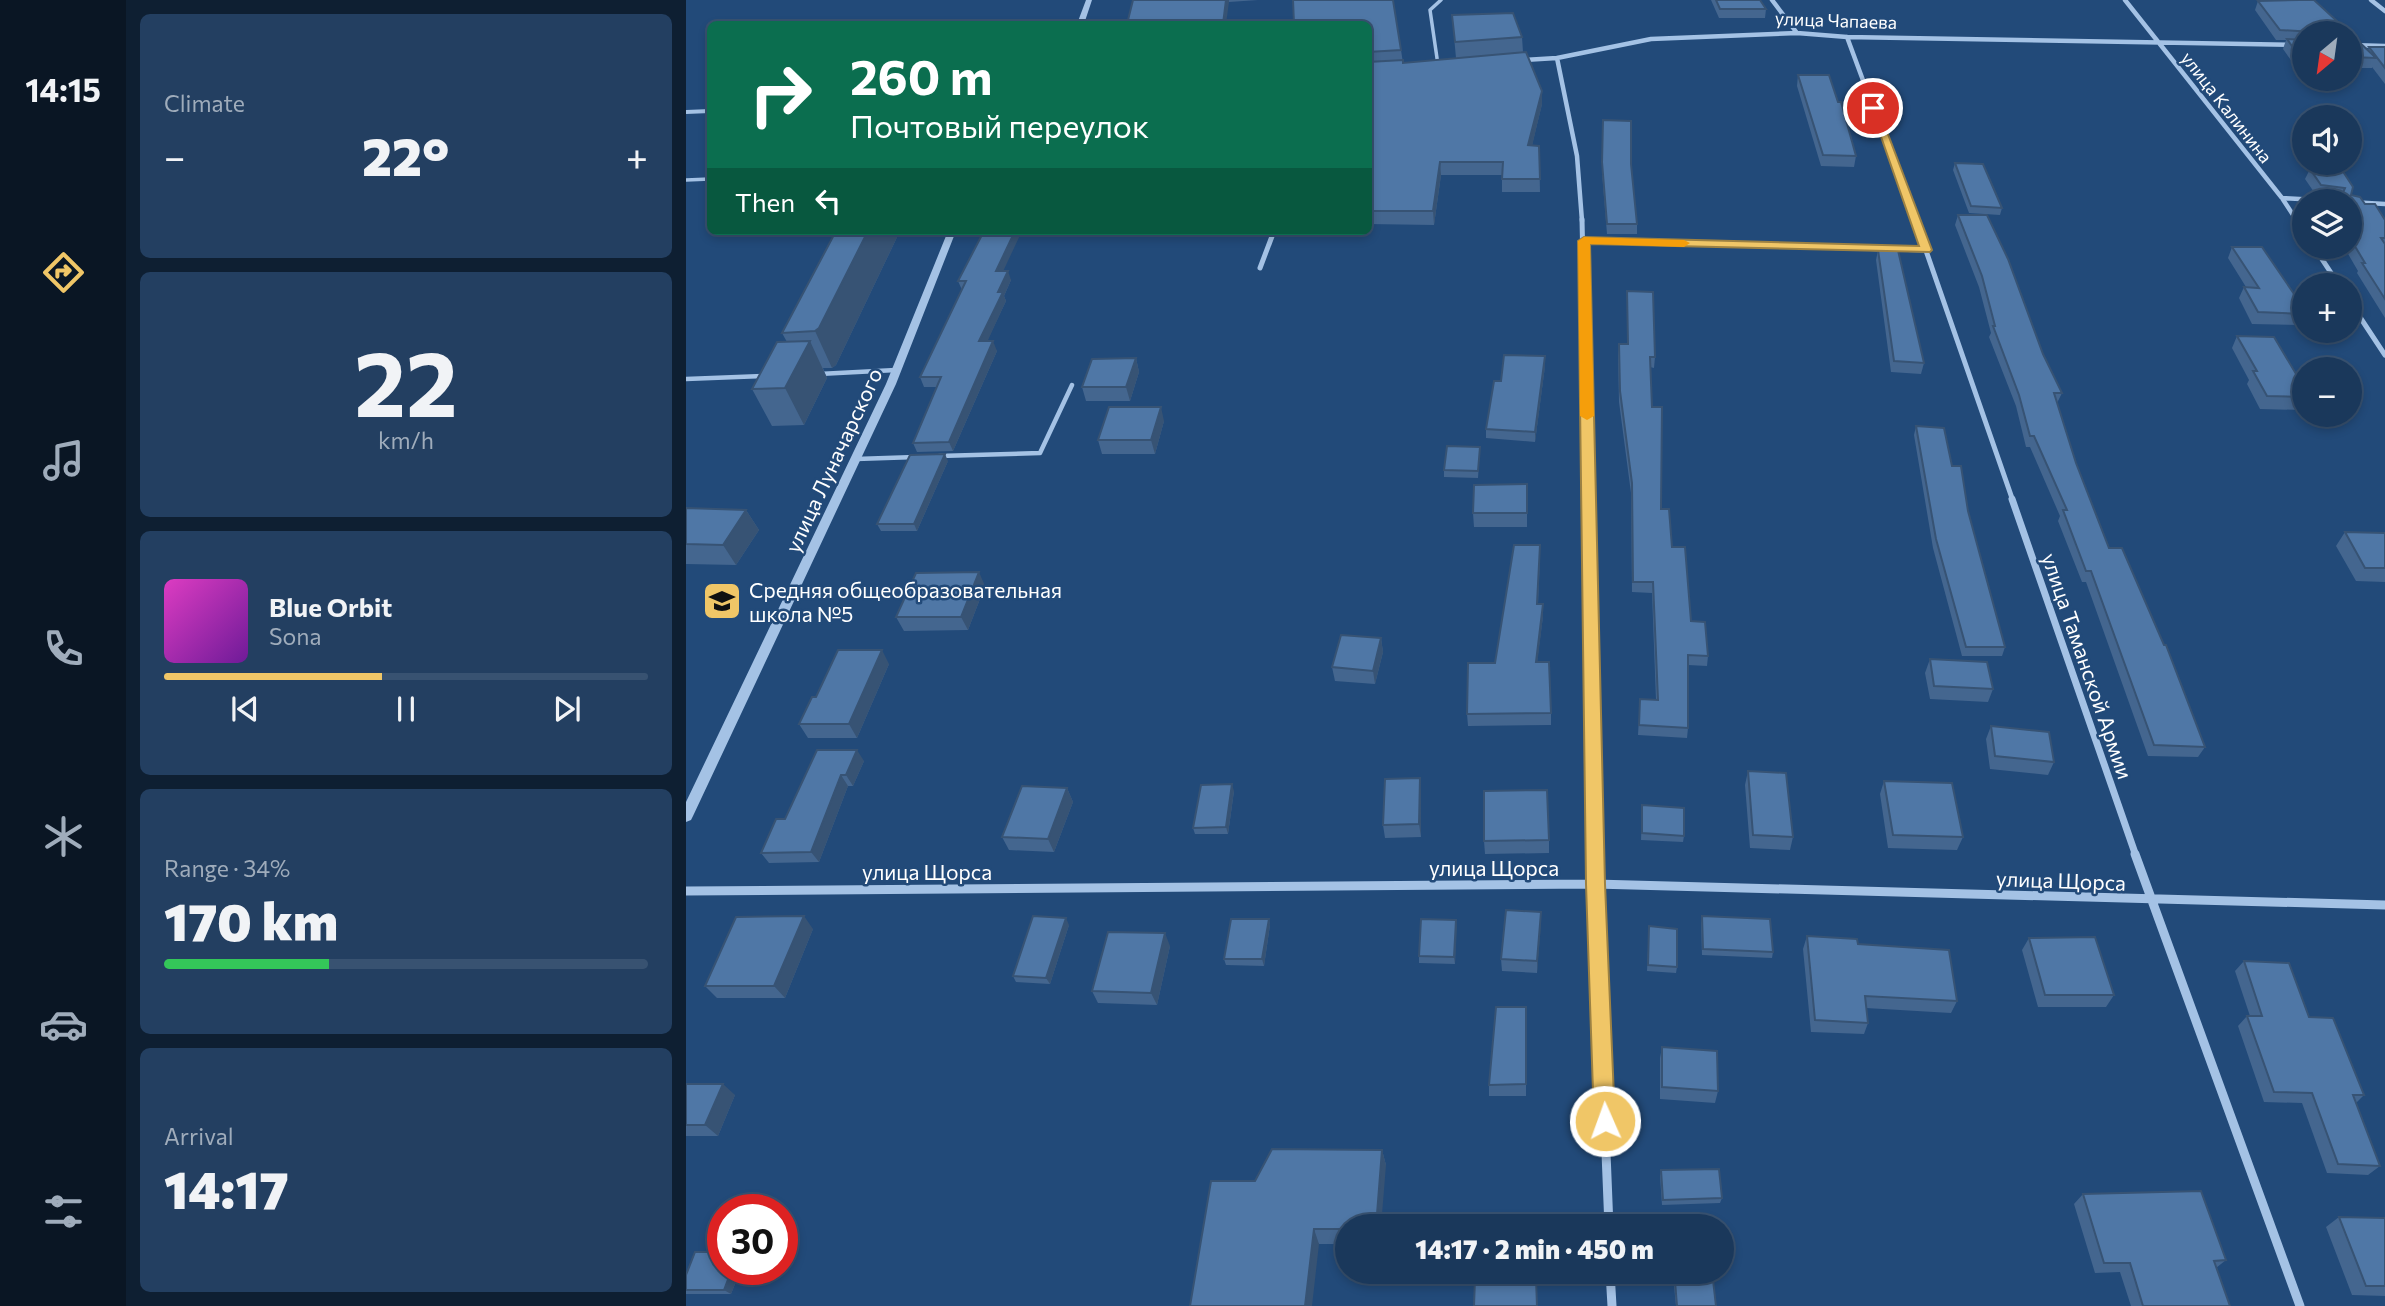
<!DOCTYPE html>
<meta charset="utf-8">
<style>
body{margin:0;font-family:Commissioner,sans-serif;background:#233f61;color:#f1f3f6;height:100vh;display:flex;flex-direction:column;font-size:26px;white-space:nowrap}
*{box-sizing:border-box;margin:0}
p{font-size:23px;color:#9facbb}
.icon{flex:none;width:38px;height:38px;fill:none;stroke:currentColor;stroke-width:2;stroke-linecap:round;stroke-linejoin:round}
.map{position:relative;flex:1;overflow:hidden}
.sheet{display:flex;flex-direction:column;gap:14px;padding:14px;background:#0e1f32;width:560px}
.sheet>*{flex:none}
.guide{position:absolute;left:21px;top:21px;width:665px;height:214px;border-radius:10px;box-shadow:0 4px 10px #0003,0 0 0 2px #385271;background:#0b6e4f;color:#fff;overflow:hidden}
.needle{width:46px;rotate:209deg}
.controls{position:absolute;left:1606px;top:21px;display:grid;gap:14px}
.controls a{display:grid;place-items:center;width:70px;height:70px;border-radius:50%;background:#1a385b;box-shadow:0 4px 10px #0003,0 0 0 2px #385271;font-size:35px}
.speed{position:absolute;left:21px;top:1194px;display:flex;gap:14px;font-size:35px;font-weight:700;text-align:center}
.speed>*{display:grid;place-content:center;width:91px;height:91px;border-radius:50%;background:#1a385b;box-shadow:0 4px 10px #0003,0 0 0 2px #385271;line-height:1}
.speed .limit{border:10px solid #d22;background:#fff;color:#111}
.pin{position:absolute;display:grid;place-items:center;width:60px;height:60px;color:#fff;margin:-30px;border:4px solid #fff;border-radius:50%;box-shadow:0 2px 7px #0007}
.me{position:absolute;width:77px;margin:-38px;rotate:358deg;stroke-linejoin:round;filter:drop-shadow(0 0 5px #0008)}
.turn{display:flex;align-items:center;gap:24px;height:147px;padding:0 28px;font-size:32px}
.turn .icon{width:91px;height:91px;stroke-width:2.5}
.turn b{display:block;font-size:49px;line-height:60px}
.then{display:flex;align-items:center;height:66px;padding:0 28px;background:#0003;gap:14px;font-size:26px}
.big{font-size:52px;font-weight:800;line-height:1.1}
.sheet .card{flex:1;display:flex;flex-direction:column;justify-content:center;gap:10px;min-width:0;padding:0 24px;border-radius:10px;background:#233f61}
.sheet .dial{align-items:center;gap:0}
.dial b{font-size:91px;line-height:1}
.song{display:flex;align-items:center;gap:21px}
.cover{width:84px;height:84px;border-radius:10px;background:linear-gradient(135deg,hsl(310 70% 55%),hsl(280 70% 35%))}
.played{height:7px;border-radius:4px;background:linear-gradient(90deg,#f0c667 45%,#385271 45%)}
.keys{display:flex;justify-content:space-around;direction:ltr}
.heat{display:flex;justify-content:space-between;align-items:center;font-size:38px;direction:ltr}
.charge{height:10px;border-radius:5px;background:linear-gradient(90deg,#34c759 34%,#385271 0)}
.trip{position:absolute;left:649px;top:1214px;width:399px;height:70px;border-radius:35px;background:#1a385b;box-shadow:0 4px 10px #0003,0 0 0 2px #385271;font-weight:800;line-height:70px;text-align:center}
main{display:flex;flex:1;min-height:0}
.menu{display:flex;flex-direction:column;width:126px;justify-content:space-around;align-items:center;background:#0a1624;color:#9facbb}
.menu .icon{width:49px;height:49px}
.menu .on{color:#f0c667}
.menu b{font-size:32px;color:#f1f3f6}
.map>svg:first-child{display:block}
.lines{fill:none;stroke-linecap:round;stroke-linejoin:round}
.service-far1{stroke:#a4c2e5;stroke-width:3.5}
.service{stroke:#a4c2e5;stroke-width:4.5}
.minor-far3{stroke:#a4c2e5;stroke-width:4.5}
.minor-far2{stroke:#a4c2e5;stroke-width:5}
.minor-far1{stroke:#a4c2e5;stroke-width:7}
.minor{stroke:#a4c2e5;stroke-width:9}
.tertiary{fill:#a4c2e5;fill-rule:evenodd}
.wall{fill:#44668f}
.shaded-wall{fill:#375374}
.building{fill:#4f77a6;stroke:#375374;stroke-width:2}
.route{fill:#f0c667;stroke:#9c8143;stroke-width:2}
.slow{fill:#f59e0b}
.labels{text-anchor:middle;dominant-baseline:central;stroke-width:5;stroke-linejoin:round;paint-order:stroke}
.far-street-label{font-size:18px;fill:#fff;stroke:#224a79}
.street-label{font-size:21px;fill:#fff;stroke:#224a79}
.poi-label{font-size:21px;fill:#fff;stroke:#224a79;text-anchor:start}
</style>
<main>
<nav class="menu">
<b>14:15</b>
<svg class="icon on" aria-label="directions" viewBox="0 0 24 24"><path d="M12 3l9 9-9 9-9-9zM9 14v-3h6M13 9l2 2-2 2"/></svg>
<svg class="icon" aria-label="music" viewBox="0 0 24 24"><path d="M9 18V5l10-2v13"/><circle cx="6" cy="18" r="3"/><circle cx="16" cy="16" r="3"/></svg>
<svg class="icon" aria-label="phone" viewBox="0 0 24 24"><path d="M5 4h4l2 5-3 2q2 4 5 5l2-3 5 2v4C11 20 4 13 5 4z"/></svg>
<svg class="icon" aria-label="climate" viewBox="0 0 24 24"><path d="M12 3v18M4 7l16 10M4 17L20 7"/></svg>
<svg class="icon" aria-label="car" viewBox="0 0 24 24"><path d="M5 17H2v-5l4-1 3-4h7l3 4 3 1v5h-3M9 17h6M6 11h13"/><circle cx="7" cy="17" r="2"/><circle cx="17" cy="17" r="2"/></svg>
<svg class="icon" aria-label="filters" viewBox="0 0 24 24"><path d="M4 7h16M4 17h16"/><circle cx="9" cy="7" r="2"/><circle cx="15" cy="17" r="2"/></svg>
</nav>
<section class="sheet">
<div class="card"><p>Climate</p>
<div class="heat"><a>−</a><b class="big">22°</b><a>+</a></div>
</div>
<div class="card dial"><b>22</b><p>km/h</p></div>
<div class="card">
<div class="song"><i class="cover"></i><div><b>Blue Orbit</b><p>Sona</p></div></div>
<div class="played"></div>
<div class="keys"><svg class="icon" aria-label="previous" viewBox="0 0 24 24"><path d="M18 5L8 12l10 7zM5 5v14"/></svg><svg class="icon" aria-label="pause" viewBox="0 0 24 24"><path d="M8 5v14M16 5v14"/></svg><svg class="icon" aria-label="next" viewBox="0 0 24 24"><path d="M6 5l10 7-10 7zM19 5v14"/></svg></div>
</div>
<div class="card"><p>Range · 34%</p><b class="big">170 km</b><div class="charge"></div></div>
<div class="card"><p>Arrival</p><b class="big">14:17</b></div>
</section>
<div class="map">
<svg width="1699" height="1306" viewBox="0 0 1699 1306">
<rect width="100%" height="100%" fill="#224a79"/>
<g class="lines">
<path class="service-far1" d="M752,65l-8,-55 11,-10
M0,180l24,-1"/>
<path class="service" d="M133,374l77,-4
M0,379l77,-3
M253,456l101,-3 32,-68
M170,459l60,-2"/>
<path class="minor-far3" d="M1086,0l25,33
M1439,0l157,198 15,23
M1685,0l14,11
M1161,37l68,184
M1664,45l35,1
M871,58l20,98 5,65
M837,60l34,-2 94,-19 146,-6 50,4 458,8
M1596,198l54,3
M1664,202l35,2"/>
<path class="minor-far2" d="M896,219l6,282
M1229,219l98,282
M1610,219l9,14
M898,241l342,9
M1628,247l25,38
M574,268l14,-37
M1664,302l35,53"/>
<path class="minor-far1" d="M902,499l7,357
M1326,499l124,357"/>
<path class="minor" d="M908,854l15,373
M1449,854l165,452
M0,891l909,-7 790,21
M924,1272l2,34"/>
<path class="tertiary" d="M400,0h6l-8,24h-7z
M24,109v4l-24,1v-4z
M262,231h8l-60,153 -203,432 -2,4 -5,2v-20l200,-418z"/>
</g>
<path class="wall" d="M447,0h125l-29,2z
M1025,0h49l6,9 -1,9h-46z
M1572,1l92,32h-45v33h-10l-12,-17 3,-9h-10l-21,-30z
M766,15l70,22 1,15 19,39v13l-10,41 7,1 1,46h-38v-17h-61l-7,50 -66,-1v-200l33,26 2,13 53,-5z
M1664,35l1,4 17,11 1,-3h16v37l-13,-17v1h-22z
M1112,75l58,81 -2,11 -33,-1 -24,-80z
M917,120l28,44 6,60v10h-30l-5,-62z
M1269,163l47,45 -2,7 -31,-2 -16,-43z
M1624,169l32,1 9,25 14,9 20,16v98l-28,-45 1,-2 -14,-24h6v-46h-25l2,-4 -11,-2 -11,-16z
M1272,215l85,139 19,39 -5,10 19,60 33,85 96,199 -7,10 -50,-1 -62,-174h-4l-24,-61 2,-5 -30,-69h-4l-10,-41 -27,-69 2,-4 -12,-46 -24,-62z
M150,231h64l-64,134 -4,3h-9l4,10 -23,47 -32,1 -20,-37 35,-47 -5,-9z
M1546,247l73,63v9l-3,6 -50,-1 -13,-26 5,-11h2l-18,-29z
M1192,250l46,113 -3,11 -30,-2 -15,-112z
M317,271l8,9 -7,16 2,5 -19,40 10,10 -44,100 -36,1 -4,-9 24,-56h-13l-4,-10 42,-87 -4,-9z
M941,291l28,66 -1,11 -4,-1 2,40 9,102 11,38 19,74 17,35 -1,10 -19,-1v63l-1,10 -49,-3 2,-36 16,1 -4,-107 -20,-1 -1,-99 -12,-91 -1,-48 1,-10h8z
M1551,336l68,53v18l-2,3 -43,-1 -13,-25 2,-4 -17,-32z
M859,356v10l-10,76 -49,-4v-9l15,-48z
M450,358l3,14 -9,29h-44l-4,-14z
M478,421l-9,33h-53l-4,-14z
M1230,426l36,40 16,45 37,136 -3,9h-40l-29,-108 -19,-113z
M794,447l-2,31 -34,-1v-7z
M262,461l-31,70h-36l-4,-7z
M841,484v43h-53l-1,-14z
M0,508l60,2 13,20 -23,35 -50,-1z
M1659,532l40,1v49l-29,-1 -20,-35z
M854,557l-2,47 5,12 -6,46 14,51v12l-83,1 -1,-12 28,-51z
M299,586l-17,44 -64,1 -8,-14z
M695,638l2,14 -8,32 -40,-3 -3,-14z
M1244,659l63,30 -5,13 -58,-3 -5,-26z
M203,664l-32,74h-49l-9,-14 17,-27z
M1305,726l63,36 -6,13 -58,-6 -4,-30z
M131,750l47,11 -11,25h-5l-29,76 -50,1 -8,-10 24,-34z
M1062,771l45,66 -3,13 -40,-2 -5,-63z
M1198,781l79,56 -6,13 -69,-2 -8,-54z
M381,788l6,14 -19,50 -45,-2 -7,-13z
M548,791l-6,43h-33l-2,-6z
M735,791v46l-36,1 -2,-13z
M956,812l42,24 -1,6 -42,-2z
M863,840v13l-64,1 -1,-13z
M855,912l-4,61 -35,-2 -1,-12z
M1016,916l71,36 -1,6 -70,-3 -1,-32z
M583,919l1,6 -6,41 -38,-1 -2,-6z
M770,920l-1,44 -36,-1v-7z
M383,925l-19,59 -34,-2 -3,-6z
M963,926l28,41 -1,6 -29,-2z
M127,929l-28,69h-68l-12,-12z
M1121,936l150,65 -6,12 -85,-5 2,15 -4,11 -53,-2 -8,-83z
M1343,938l85,57 -8,12h-68l-16,-57z
M484,946l-13,59 -59,-2 -6,-12z
M1558,961l65,56 55,78 -8,8 24,63 -12,9 -41,-2 -25,-70 -38,-1 -26,-76 9,-10h3l-15,-45z
M840,1007v89h-37v-11z
M976,1047l56,44 -3,12 -55,-4v-41z
M0,1084l49,11 -17,41h-32z
M696,1150l4,15 -38,62v17h-29l-64,-63z
M975,1170l61,28 -2,5 -58,2 -2,-29z
M1397,1194l143,66 -10,8 14,38h-99l-11,-34 -25,1 -21,-69z
M1653,1217l46,1v78l-33,-1 -26,-68z
M37,1269h18l-10,25h-45v-19z
M989,1281l41,25h-40l-2,-20z"/>
<path class="shaded-wall" d="M540,0h3v2l-3,22h-3z
M856,91v13l-13,55 -1,-14z
M754,162l1,13 -7,50 -1,-14z
M182,231h32l-64,134 -4,3 -17,-37z
M329,231h7l-23,49 -3,-9z
M322,271l3,9 -7,16 2,5 -23,50 -4,-10 19,-49z
M124,341l17,37 -23,47 -19,-37z
M307,341l4,10 -44,100 -4,-9z
M859,356v10l-10,76v-10z
M450,358l3,14 -9,29 -4,-14z
M475,407l3,14 -9,33 -4,-14z
M259,454l3,7 -31,70 -3,-7z
M60,510l13,20 -23,35 -13,-20z
M293,572l6,14 -17,44 -7,-13z
M857,604v12l-7,58v-12z
M695,638l2,14 -8,32 -2,-13z
M196,650l7,14 -32,74 -8,-14z
M171,750l7,11 -11,25 -7,-11z
M155,775l7,11 -29,76 -8,-10z
M734,778l1,13v46l-2,-13z
M546,784l2,7 -6,43 -2,-7z
M381,788l6,14 -19,50 -6,-13z
M855,912v13l-4,48v-12z
M118,916l9,13 -28,69 -11,-12z
M380,918l3,7 -19,59 -4,-6z
M583,919l1,6 -6,41 -2,-7z
M770,920l1,7 -2,37 -1,-7z
M479,933l5,13 -13,59 -6,-12z
M37,1084l12,11 -17,41 -13,-11z
M696,1150l4,15 -5,62h-5z
M628,1229l5,15 -7,62h-7z
M46,1269h9l-10,25 -7,-4z"/>
<path class="building" d="M447,0h93l-3,24h-96z
M607,0h100l8,50 -33,2v-28h-74z
M1030,0h44l6,9h-46z
M1613,0h15l36,33h-37v-1l-33,-2 -22,-29z
M827,13l9,24 -67,5 -3,-27z
M1664,35l1,4 6,1 19,18 -26,-1z
M1601,39l18,1v16h-6z
M1683,47h16v21z
M840,52l16,39 -14,54 11,1 1,33h-38l1,-17h-63l-7,49h-65v-149l35,-2v3z
M1112,75h31l9,27h3l15,54 -33,-1z
M917,120l28,1v43l6,60h-30l-5,-62z
M1269,163l28,1 19,44 -31,-2z
M1624,169l32,1 11,17 -2,8 9,2 5,7h10l10,16v18h-4l4,6v55l-23,-36h3l-15,-25v-37h-17l-5,-6h14l3,-7 -24,-3z
M1272,215h29l21,44 35,95 19,39h-8l22,70 33,85h13l42,97h2l39,102 -51,-2 -63,-174h-5l-23,-61h4l-33,-74h-4l-11,-41 -26,-69h2l-13,-50z
M150,231h32l-49,97 -4,3 -33,2z
M298,231h31l-19,40h12l-10,21h5l-24,49h14l-44,101 -36,1 28,-66h-21l46,-96h-8z
M1211,246l27,117 -30,-2 -16,-111z
M1546,247h30l43,63v4l-47,-2 -14,-25 15,1z
M941,291l26,1 2,65h-5l2,50h10l-1,102h8l3,38h13l6,74 14,1 3,34 -20,-1v73l-49,-3 1,-26 18,1 -5,-118h-20l-1,-99 -12,-92 -1,-47h9z
M1551,336l37,1 31,52v8l-38,-1 -14,-25h4z
M124,341l-25,47 -33,1 25,-47z
M818,355l41,1 -10,76 -49,-3 8,-48h7z
M450,358l-10,29h-44l10,-28z
M423,407h52l-10,33h-53z
M1230,426l28,2 8,38h9l7,45 37,136h-39l-30,-108z
M761,446l33,1 -2,24 -34,-1z
M259,454l-31,70h-37l33,-69z
M841,484v29h-54l1,-28z
M0,508l60,2 -23,35 -37,-1z
M1659,532l40,1v35h-20z
M828,545h26l-3,59h6l-7,58h13l2,51 -84,1 1,-51h27z
M293,572l-18,45h-65l20,-44z
M655,635l40,3 -8,33 -41,-4z
M152,650h44l-33,74h-50l13,-27h4z
M1244,659l57,3 6,27 -59,-3z
M1305,726l58,6 5,30 -59,-6z
M131,750h40l-11,25h-5l-30,77 -50,1 15,-34h9z
M1062,771l38,2 7,64 -40,-2z
M734,778l-1,46 -36,1 2,-46z
M1198,781l68,2 11,54 -70,-2z
M546,784l-6,43 -33,1 8,-43z
M336,786l45,2 -19,51 -46,-2z
M861,790l2,50 -65,1v-50z
M956,805l42,3v28l-42,-3z
M820,910l35,2 -4,49 -36,-2z
M118,916l-30,70h-69l31,-69z
M347,916l33,2 -20,60 -33,-2z
M1016,916l68,3 3,33 -70,-3z
M545,919h38l-7,40h-38z
M735,919l35,1 -2,37 -35,-1z
M963,926l28,3v38l-29,-2z
M422,932l57,1 -14,60 -59,-2z
M1121,936l50,3 1,5 91,6 8,51 -92,-5 3,27 -53,-3z
M1409,937l19,58h-69l-16,-57z
M1558,961l45,2 20,54 24,1 31,77h-11l27,71 -42,-2 -26,-71 -38,-1 -27,-76h15z
M810,1007h30v77l-37,1z
M976,1047l55,4 1,40 -56,-4z
M0,1084h37l-18,41h-19z
M586,1149l110,1 -6,77h-28v2h-34l-9,77h-115l21,-125h44z
M1033,1169l3,29 -59,2 -2,-30z
M1515,1191l25,69 -12,1 16,45h-87l-13,-43h-26l-21,-69z
M1653,1217l46,1v68h-19z
M9,1252h28v17h9l-8,21h-38v-15z
M789,1278h61l1,28h-63z
M1027,1280l3,26h-39l-2,-25z"/>
<path class="route" d="M1184,105l8,3 54,142 -2,2 -340,-8 15,640 10,237 -3,7 -7,4 -8,-4 -3,-7 -8,-237 -8,-643 6,-4 335,9z"/>
<path class="slow" d="M898,237l100,3 6,3 -6,4 -94,-3 4,172 -7,4 -7,-4 -2,-175z"/>
<defs>
<symbol id="school-square" viewBox="-11 -11 22 22"><rect x="-9" y="-9" width="18" height="18" rx="4" fill="#f0c667" stroke="#224a79"/><path d="M0-5L7-2L0 1L-7-2ZM-4 1L0 2.5L4 1V4Q0 6-4 4Z" fill="#111"/></symbol>
</defs>
<g fill-rule="evenodd">
<use href="#school-square" x="14" y="579" width="44" height="44"/>
</g>
<g class="labels">
<g class="far-street-label">
<text transform="translate(1150 20) rotate(2)">улица Чапаева</text>
<text transform="translate(1541 107) rotate(52)">улица Калинина</text>
</g>
<g class="street-label">
<text transform="translate(147 460) rotate(-65)">улица Луначарского</text>
<text transform="translate(1402 666) rotate(71)">улица Таманской Армии</text>
<text x="808" y="867">улица Щорса</text>
<text x="241" y="871">улица Щорса</text>
<text transform="translate(1375 880) rotate(2)">улица Щорса</text>
</g>
<g class="poi-label">
<text x="63" y="589">Средняя общеобразовательная<tspan x="63" dy="24">школа №5</tspan></text>
</g>
</g>
</svg>
<div class="controls">
<a><svg class="needle" viewBox="-14 -14 28 28"><path d="M0-13l5 13h-10z" fill="#e53935"/><path d="M0 13l5-13h-10z" fill="#9facbb"/></svg></a>
<a><svg class="icon" aria-label="sound" viewBox="0 0 24 24"><path d="M4 9h4l5-4v14l-5-4H4zM17 9q2 3 0 6"/></svg></a>
<a><svg class="icon" aria-label="layers" viewBox="0 0 24 24"><path d="M12 4l9 5-9 5-9-5zM3 14l9 5 9-5"/></svg></a>
<a>+</a>
<a>−</a>
</div>
<div class="speed"><div class="limit">30</div></div>
<div class="pin" style="left:1187px;top:108px;background:#d93025"><svg class="icon" aria-label="arrive" viewBox="0 0 24 24"><path d="M6 21V4h12l-3 4 3 4H6"/></svg></div>
<svg class="me" style="left:919px;top:1121px" viewBox="-20 -20 40 40"><circle r="17" fill="#f0c667" stroke="#fff" stroke-width="3"/><path d="M0-11L8 9 0 5-8 9z" fill="#fff"/></svg>
<div class="trip">14:17 · 2 min · 450 m</div>
<div class="guide">
<div class="turn"><svg class="icon" aria-label="right" viewBox="0 0 24 24"><path d="M7 20v-9h11M14 6l5 5-5 5"/></svg><div><b>260 m</b>Почтовый переулок</div></div>
<div class="then">Then<svg class="icon" aria-label="left" viewBox="0 0 24 24"><path d="M17 20v-9H6M10 6l-5 5 5 5"/></svg></div>
</div>
</div>
</main>
